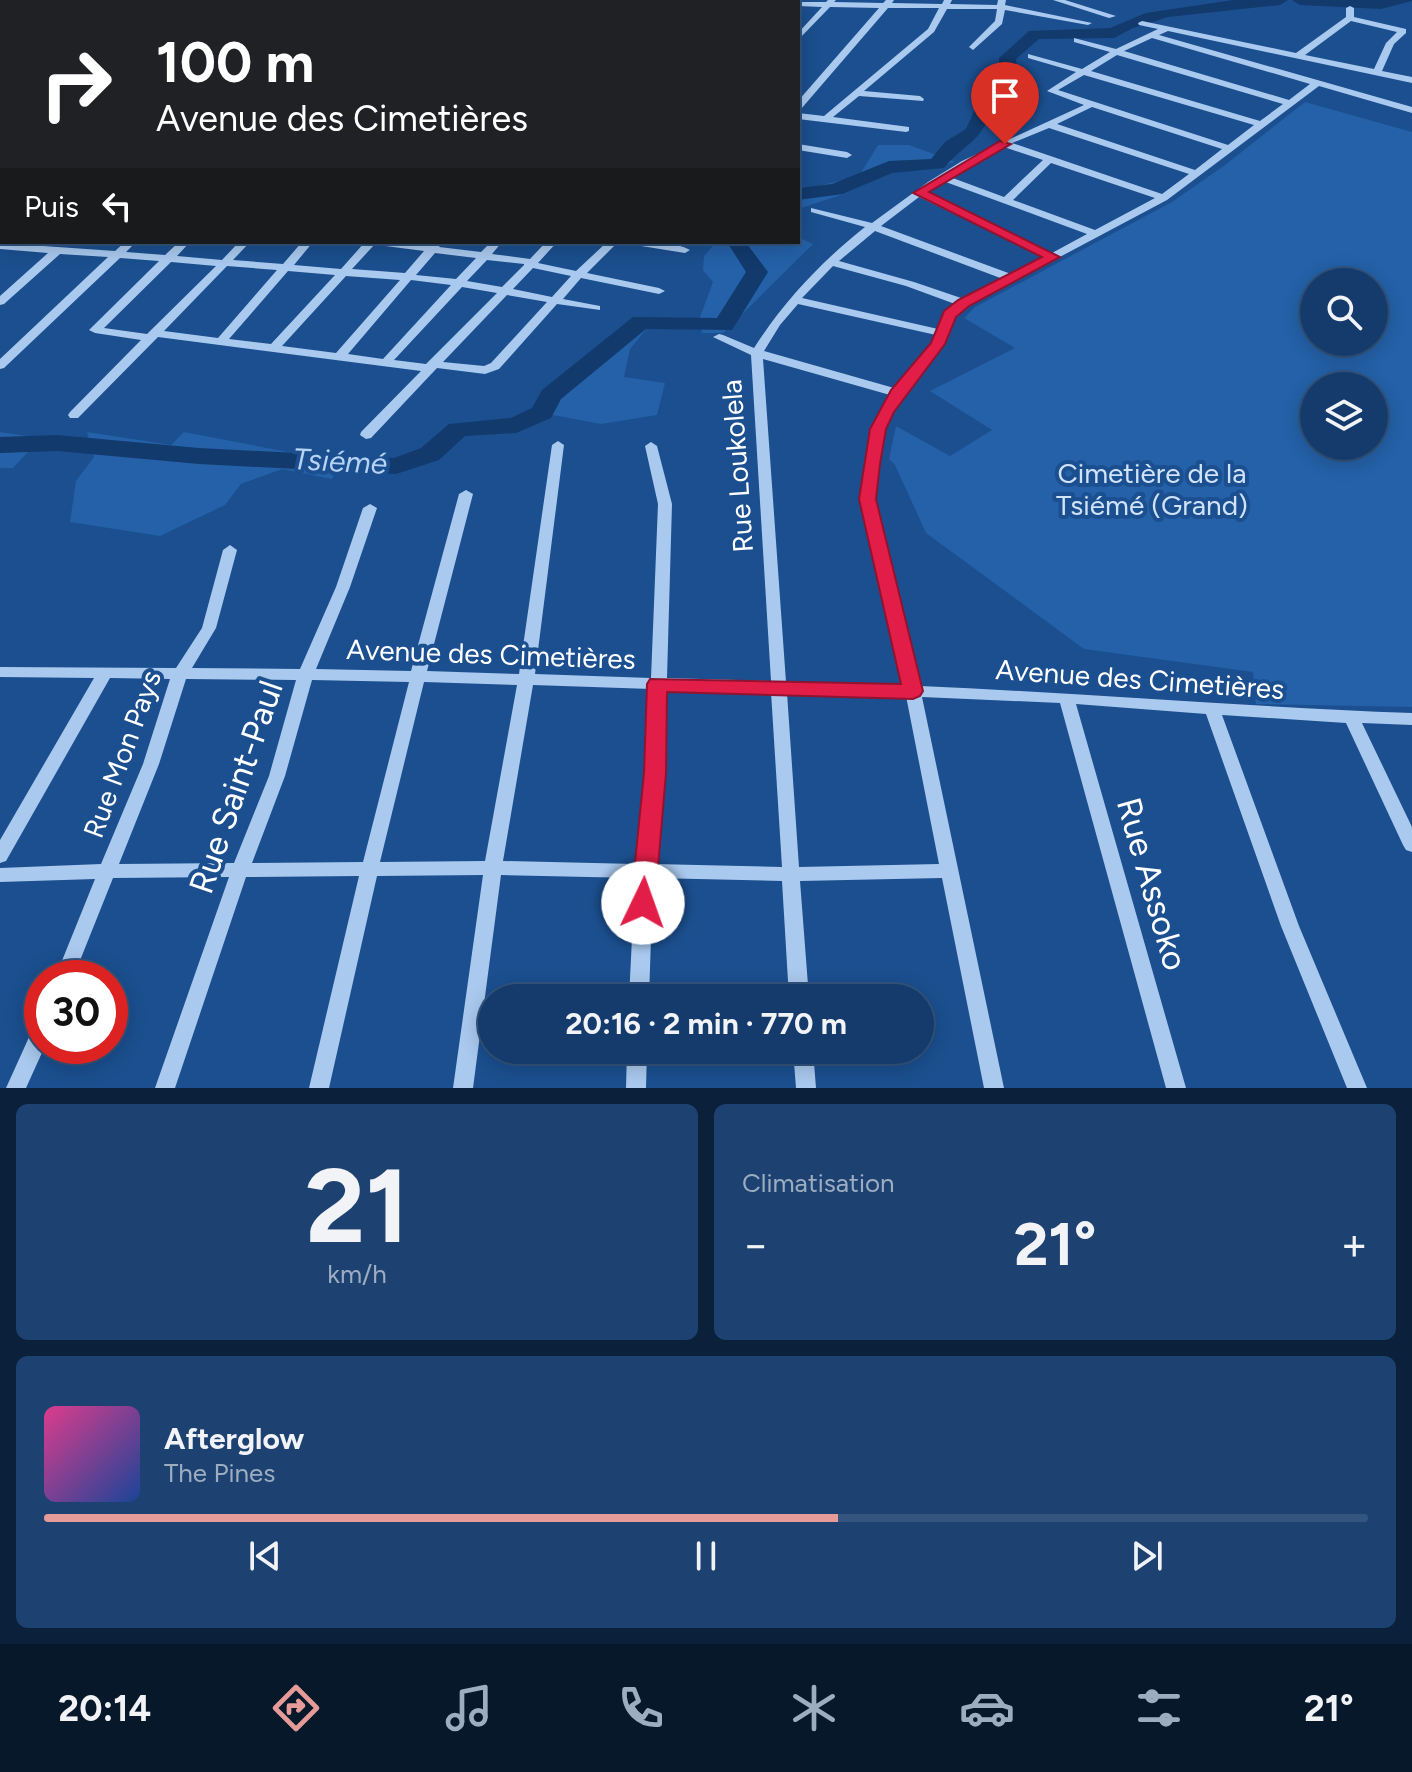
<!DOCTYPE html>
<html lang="fr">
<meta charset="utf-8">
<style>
body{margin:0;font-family:Figtree,sans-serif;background:#1d4271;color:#f1f3f6;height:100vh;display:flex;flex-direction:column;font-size:30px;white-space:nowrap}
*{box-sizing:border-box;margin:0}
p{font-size:26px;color:#9dadc1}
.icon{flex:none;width:44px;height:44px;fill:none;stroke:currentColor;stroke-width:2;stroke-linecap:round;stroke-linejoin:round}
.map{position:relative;height:1088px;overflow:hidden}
.drawer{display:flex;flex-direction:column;gap:16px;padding:16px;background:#0b203b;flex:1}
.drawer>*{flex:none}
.top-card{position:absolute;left:0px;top:0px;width:800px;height:244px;box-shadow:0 4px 20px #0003,0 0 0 2px #33557e;background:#202124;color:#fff;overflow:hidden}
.buttons{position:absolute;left:1300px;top:268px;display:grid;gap:16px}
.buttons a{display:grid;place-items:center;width:88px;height:88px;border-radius:50%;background:#143b6b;box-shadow:0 4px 20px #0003,0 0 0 2px #33557e;font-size:40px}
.speed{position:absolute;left:24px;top:960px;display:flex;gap:16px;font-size:40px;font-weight:700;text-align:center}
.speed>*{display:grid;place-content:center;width:104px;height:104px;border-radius:50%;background:#143b6b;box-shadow:0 4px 20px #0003,0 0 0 2px #33557e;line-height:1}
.speed .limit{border:12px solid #d22;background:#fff;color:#111}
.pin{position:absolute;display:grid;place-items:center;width:68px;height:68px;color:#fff;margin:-82px -34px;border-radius:50% 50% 50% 0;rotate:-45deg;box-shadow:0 0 8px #0007}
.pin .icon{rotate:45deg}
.me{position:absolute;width:88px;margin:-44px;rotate:3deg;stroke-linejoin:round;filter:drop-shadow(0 0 6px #0008)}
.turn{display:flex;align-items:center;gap:28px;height:168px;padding:0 24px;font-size:36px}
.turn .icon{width:104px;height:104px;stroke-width:2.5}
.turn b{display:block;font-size:56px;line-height:68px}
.then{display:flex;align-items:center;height:76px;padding:0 24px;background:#0003;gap:16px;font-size:30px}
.big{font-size:60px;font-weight:700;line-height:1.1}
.drawer .card{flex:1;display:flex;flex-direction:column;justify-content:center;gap:12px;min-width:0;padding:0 28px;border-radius:12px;background:#1d4271}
.drawer .dial{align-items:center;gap:0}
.dial b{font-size:104px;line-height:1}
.song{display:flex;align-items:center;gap:24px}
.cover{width:96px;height:96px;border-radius:12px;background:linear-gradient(135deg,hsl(330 70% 55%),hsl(220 70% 35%))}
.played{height:8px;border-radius:4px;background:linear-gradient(90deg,#e69b98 60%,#33557e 60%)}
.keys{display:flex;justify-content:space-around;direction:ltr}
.heat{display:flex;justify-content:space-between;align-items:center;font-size:44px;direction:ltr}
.drawer .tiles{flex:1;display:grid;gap:16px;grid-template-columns:1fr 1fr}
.card:last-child{grid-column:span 2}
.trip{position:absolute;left:478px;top:984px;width:456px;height:80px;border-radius:40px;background:#143b6b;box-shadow:0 4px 20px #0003,0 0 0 2px #33557e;font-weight:700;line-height:80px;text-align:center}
.menu{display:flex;height:128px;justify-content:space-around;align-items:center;background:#08182b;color:#9dadc1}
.menu .icon{width:56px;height:56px}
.menu .current{color:#e69b98}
.menu b{font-size:36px;color:#f1f3f6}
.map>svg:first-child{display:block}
.green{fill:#2461a8;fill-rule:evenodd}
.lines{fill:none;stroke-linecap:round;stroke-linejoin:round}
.river{fill:#123a6d;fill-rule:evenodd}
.minor{fill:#a9c9ee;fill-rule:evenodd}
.route{fill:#e11d48;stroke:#92132f;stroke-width:2}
.labels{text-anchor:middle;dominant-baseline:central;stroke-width:8;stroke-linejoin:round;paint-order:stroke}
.street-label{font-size:28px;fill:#fff;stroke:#1b4f8f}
.park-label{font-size:28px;fill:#cfe3fa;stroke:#1b4f8f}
.water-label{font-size:30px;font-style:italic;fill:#b5d3f5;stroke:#1b4f8f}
.near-street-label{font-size:34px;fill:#fff;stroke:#1b4f8f}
</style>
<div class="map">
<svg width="1412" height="1088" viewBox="0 0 1412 1088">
<rect width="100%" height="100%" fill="#1b4f8f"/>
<path class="green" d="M1305,102l107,30v575l-156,-3 -3,-32 -169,-23 -158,-116 -31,-68 -6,-6 7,-33 54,30 42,-26 -62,-39 85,-43 -51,-30 11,-11 197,-105 53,-37zM1314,282h60v60h-60zM1374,386v60h-60v-60z
M878,145h31l47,17 -27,7h-29l-56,25 -46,15v-23l12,2 49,-12z
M798,237l15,7 -90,89h-21l-3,-13 14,-38 -10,-12 1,-14 12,-14h82z
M648,327l-18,22 -6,28 41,6 -8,32 -56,9 -59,-11 83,-85z
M0,432l41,6 -28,30h-13z
M87,432l84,13 13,-13 156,30 -8,17 -50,-10 -41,15 -16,21 -65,31 -90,-14 6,-41 18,-24z"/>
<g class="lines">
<path class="river" d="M1233,0h55l-8,5 -112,12 -35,11 -19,10 -75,1 -23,20 1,18 23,18 -3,4 -48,17c-9,26 -27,30 -45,52l-52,5 -49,21 -45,6v-12l34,-4 57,-23 42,-2 14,-17 21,-13 9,-20 43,-15 -18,-15 -1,-21 30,-27 81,-3 36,-15z
M1292,0h120v1l-31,8 -81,-4z
M727,242h22l-2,2 21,28 -36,58 -86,-1 -85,70 -10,19 -35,15 -51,3 -26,24 -43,14 -197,-10 -142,-13 -57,2v-16l57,-2 142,13 195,10 27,-10 28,-24 62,-6 21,-10 10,-18 91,-73 84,1 29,-46z"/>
<path class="minor" d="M657,0h8l-9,2z
M828,0h8l-2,2 49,1 3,-3h8l-2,3 50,1 2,-4h8l-2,4 47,1 1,-5h8l-1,5 87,18 -4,2 -83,-15 -3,14 -29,26 -4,-3 26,-26 2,-12h-50l-13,23 -70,59 56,5 4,3 -1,2 -64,-5 -26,21 76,10v4l-3,1 -108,-13v-6l26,3 104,-87 11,-21h-51l-87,101 -3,1v-9l81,-93 -49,-1 -32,33v-7l24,-26 -24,-1 -1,-4h29z
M1053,0h12l51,16 -7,2z
M1350,6l4,2v9l52,12v4l-12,11 -12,27 30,6v6l-244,-52 -9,4 253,72v6l-93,-27 -152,114 -207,110 -6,6 -10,28 -42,50 -18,35 -9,70 45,187c164,7 328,21 492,27v12l-50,-2 50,104v25l-6,-2 -3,-5 -57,-122 -124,-8 77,211 68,162h-20l-66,-162 -75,-212 -130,-10 110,384h-20l-106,-385 -138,-6 82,391h-20l-42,-210 -142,3 9,117h-20l-7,-117 -129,-3 -4,120h-20l6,-120 -134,-3 -28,213h-20l30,-213 -106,1 -48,212h-20l50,-212 -113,1 -71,211h-20l74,-211 -116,1 -40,100h-18l40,-99 -95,3v-14l101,-4 42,-100 27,-85 -60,-1 -104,183 -6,2v-23l94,-162 -94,-1v-10l176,1 26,-40 21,-78 7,-5 7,5 -21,78 -24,40 108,1 36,-82 27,-79 7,-4 7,4 -27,79 -34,82 95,2 48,-177 7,-4 7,4 -46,177 92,3 33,-229 6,-4 6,4 -29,229 116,4 7,-174 -13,-58 6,-4 6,4 15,58 -5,174 104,3 -20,-326 -38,-18 6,-3 4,1 31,13c30,-47 68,-87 111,-121l-54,-15v-4l61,15 56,-41 34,-21 122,-56 -37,-14 29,-19 -48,-14v-4l54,15 28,-17 -36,-10v-4l42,11 42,-20 -19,-4 -1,-2 4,-2 154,32 50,-36v-9zM1351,21l46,11 -11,11 -12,26 -69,-14zM1152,38l158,46 -21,16 -165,-49zM1117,55l166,49 -23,17 -169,-50zM1084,75l170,50 -26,20 -170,-55zM1092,107l130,42 -27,21 -138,-46zM1049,128l140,46 -27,20 -150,-51zM1004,147l39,13 -39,37 -54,-20zM1051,163l104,35 -60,32 -82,-30zM943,181l144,53 -35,19 -126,-61zM919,197l125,60 -33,17 -130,-48zM875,231l128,48 -39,20 -50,-17 -75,-21zM833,266l73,20 49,18 -12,11 -5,14 -136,-31zM798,304l138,31 -4,8 -38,45 -130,-37 16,-26zM763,359l127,36 -18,34 -11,70 43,186 -118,-3zM186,679l110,1 -27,96 -35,87 -115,1 40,-100zM312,680l97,2 -46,180 -111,1 33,-87zM424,682l93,3 -32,176 -105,1zM533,685l118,4 -4,84 -11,91 -133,-3zM666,689l105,3 11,175 -128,-3 9,-91zM787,693l119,3 33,168 -140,3z
M0,36h2v6h-2z
M0,56h2v6h-2z
M2,74v7l-2,1v-7z
M2,117v7l-2,1v-7z
M798,144l49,8 5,3 -5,3 -49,-8z
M2,156v7l-2,1v-7z
M0,197h2v8h-2z
M125,242h11l-10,10 39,3 14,-13h11l-13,14 45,4 17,-18h11l-17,18 50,4 19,-22h11l-19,23 47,4 24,-27h37l27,4 3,-4h11l-4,5 42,5 10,-10h11l-10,12 38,5 16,-17h11l-19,21 38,8 31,-29h11l-31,31 72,15 6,3 -6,3 -78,-16 -18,21 37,7v4l-43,-6 -58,65 -14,5 -48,-6 -66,70 -5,1 -6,-4 1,-3 60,-61 -263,-34 -80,81h-8l-2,-3 2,-3 71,-72 -46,-7 -6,-3 70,-69 -39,-3 -116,110 -4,1v-10l108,-102 -48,-3 -56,50 -4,1v-9l48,-43 -48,-4v-6l115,8zM375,244l3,1 46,6 -19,22 -53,-4zM435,253l41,5 -20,21 -40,-4zM487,260l37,4v1l-22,22 -35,-6zM171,262l45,4 -69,68 -43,-6zM227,266l50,4 -59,68 -54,-7zM533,268l38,8 -19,21 -39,-8zM288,271l47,4 -64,69 -42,-5zM346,276l54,4 -64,73 -54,-7zM411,280l40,5 -68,74 -35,-5zM462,287l35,6 -71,71 -32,-4zM507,295l40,7 -56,61 -7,3 -41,-4z
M630,242c19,0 44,-1 60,8l-5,3 -50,-8z
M42,1021v25h3l-19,42h-20l29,-64z
M627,1050h20l-1,38h-20z
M793,1050h20l3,38h-20z"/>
</g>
<path class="route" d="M1000,141l11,3 -82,48 131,65 -91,49 -13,11 -11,27 -51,68 -8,17 -6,35 -4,35 47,192 -3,5 -7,3 -246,-7 -1,81 -11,130 -4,7 -8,3 -8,-3 -4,-7 13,-130 3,-89 3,-5 251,5 -42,-185 11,-70 21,-39 40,-47 13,-32 14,-11 84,-43 -129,-64z"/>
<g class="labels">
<g class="street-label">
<text transform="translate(737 466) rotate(-94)">Rue Loukolela</text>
<text transform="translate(491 654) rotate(2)">Avenue des Cimetières</text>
<text transform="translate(1140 679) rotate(4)">Avenue des Cimetières</text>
<text transform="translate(122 754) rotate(-70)">Rue Mon Pays</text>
</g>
<g class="park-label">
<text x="1152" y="473">Cimetière de la<tspan x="1152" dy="32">Tsiémé (Grand)</tspan></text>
</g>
<g class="water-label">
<text transform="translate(340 461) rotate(3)">Tsiémé</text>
</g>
<g class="near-street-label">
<text transform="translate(236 787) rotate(-71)">Rue Saint-Paul</text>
<text transform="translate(1152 884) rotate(74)">Rue Assoko</text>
</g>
</g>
</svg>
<div class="buttons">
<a><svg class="icon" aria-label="search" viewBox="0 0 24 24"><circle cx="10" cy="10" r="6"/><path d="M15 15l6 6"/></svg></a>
<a><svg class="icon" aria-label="layers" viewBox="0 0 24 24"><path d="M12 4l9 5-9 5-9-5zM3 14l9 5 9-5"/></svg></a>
</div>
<div class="speed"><div class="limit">30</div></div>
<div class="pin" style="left:1005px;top:144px;background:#d93025"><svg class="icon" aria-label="arrive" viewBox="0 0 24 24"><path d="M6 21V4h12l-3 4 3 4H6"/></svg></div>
<svg class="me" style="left:643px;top:903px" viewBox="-20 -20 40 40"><circle r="19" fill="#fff"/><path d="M0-13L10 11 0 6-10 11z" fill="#e11d48"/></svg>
<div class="trip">20:16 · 2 min · 770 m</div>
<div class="top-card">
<div class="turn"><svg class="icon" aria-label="right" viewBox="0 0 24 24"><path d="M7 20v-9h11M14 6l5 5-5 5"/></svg><div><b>100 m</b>Avenue des Cimetières</div></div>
<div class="then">Puis<svg class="icon" aria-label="left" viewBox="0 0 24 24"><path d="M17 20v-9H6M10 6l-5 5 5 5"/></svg></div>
</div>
</div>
<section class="drawer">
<div class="tiles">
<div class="card dial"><b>21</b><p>km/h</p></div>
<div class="card"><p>Climatisation</p>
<div class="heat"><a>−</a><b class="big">21°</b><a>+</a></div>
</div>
<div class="card">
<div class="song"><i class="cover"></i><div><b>Afterglow</b><p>The Pines</p></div></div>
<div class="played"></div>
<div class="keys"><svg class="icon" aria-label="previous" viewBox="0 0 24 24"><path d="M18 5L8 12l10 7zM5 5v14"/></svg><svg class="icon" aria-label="pause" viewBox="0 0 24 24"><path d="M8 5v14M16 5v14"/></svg><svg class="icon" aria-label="next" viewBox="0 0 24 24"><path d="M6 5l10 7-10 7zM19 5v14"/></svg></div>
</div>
</div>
</section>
<nav class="menu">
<b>20:14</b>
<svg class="icon current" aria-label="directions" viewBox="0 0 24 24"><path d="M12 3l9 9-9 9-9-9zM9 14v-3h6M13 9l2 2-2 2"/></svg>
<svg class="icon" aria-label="music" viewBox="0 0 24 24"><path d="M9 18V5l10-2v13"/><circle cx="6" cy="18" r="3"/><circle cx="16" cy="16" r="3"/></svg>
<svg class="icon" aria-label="phone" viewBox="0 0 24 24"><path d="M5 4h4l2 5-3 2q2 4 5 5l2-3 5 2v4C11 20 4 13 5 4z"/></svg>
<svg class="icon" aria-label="climate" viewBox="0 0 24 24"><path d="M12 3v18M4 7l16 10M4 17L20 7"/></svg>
<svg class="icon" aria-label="car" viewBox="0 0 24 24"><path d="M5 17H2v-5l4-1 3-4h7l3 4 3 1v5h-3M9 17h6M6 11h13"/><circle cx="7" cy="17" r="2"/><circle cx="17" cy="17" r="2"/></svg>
<svg class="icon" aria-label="filters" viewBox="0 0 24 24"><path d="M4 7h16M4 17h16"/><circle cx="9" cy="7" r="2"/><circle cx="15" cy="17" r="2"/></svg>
<b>21°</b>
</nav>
